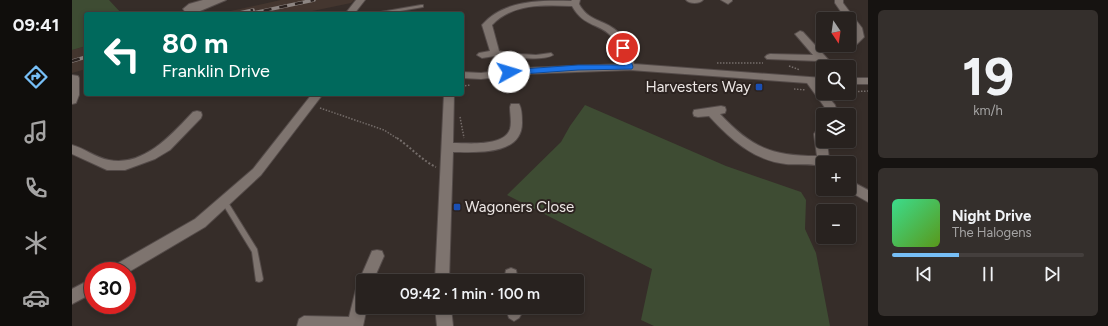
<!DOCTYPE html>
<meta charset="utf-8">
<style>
body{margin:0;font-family:Figtree,sans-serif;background:#342f2c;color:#f1f3f6;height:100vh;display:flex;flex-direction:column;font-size:15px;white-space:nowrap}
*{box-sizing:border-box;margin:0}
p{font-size:13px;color:#a5a4a4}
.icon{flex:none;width:22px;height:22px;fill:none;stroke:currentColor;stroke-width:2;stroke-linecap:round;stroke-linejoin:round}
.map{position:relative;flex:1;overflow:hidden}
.drawer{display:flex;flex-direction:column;gap:10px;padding:10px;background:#161311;width:240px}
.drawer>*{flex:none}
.hud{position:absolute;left:12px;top:12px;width:380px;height:84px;border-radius:4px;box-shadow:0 2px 6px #0003,0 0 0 1px #443f3d;background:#00695c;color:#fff;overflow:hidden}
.needle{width:26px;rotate:167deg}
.tools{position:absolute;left:744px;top:12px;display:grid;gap:8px}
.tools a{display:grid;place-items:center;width:40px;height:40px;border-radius:4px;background:#28221f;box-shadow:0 2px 6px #0003,0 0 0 1px #443f3d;font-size:20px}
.speed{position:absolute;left:12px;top:262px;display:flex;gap:8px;font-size:20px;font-weight:700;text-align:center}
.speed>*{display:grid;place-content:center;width:52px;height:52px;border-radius:50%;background:#28221f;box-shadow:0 2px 6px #0003,0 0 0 1px #443f3d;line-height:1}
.speed .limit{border:6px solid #d22;background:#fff;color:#111}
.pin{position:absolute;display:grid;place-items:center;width:34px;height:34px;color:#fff;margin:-17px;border:2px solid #fff;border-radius:50%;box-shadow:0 1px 4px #0007}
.me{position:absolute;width:44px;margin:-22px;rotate:84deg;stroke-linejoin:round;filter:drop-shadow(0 0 3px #0008)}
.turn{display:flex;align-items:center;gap:14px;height:84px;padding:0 12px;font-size:18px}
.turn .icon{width:52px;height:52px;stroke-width:2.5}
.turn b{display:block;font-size:28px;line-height:34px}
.drawer .card{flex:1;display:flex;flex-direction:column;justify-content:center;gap:6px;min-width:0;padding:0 14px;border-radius:6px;background:#342f2c}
.drawer .dial{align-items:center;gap:0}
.dial b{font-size:52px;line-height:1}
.song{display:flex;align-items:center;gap:12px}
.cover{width:48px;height:48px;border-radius:6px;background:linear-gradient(135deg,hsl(150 70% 55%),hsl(90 70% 35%))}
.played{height:4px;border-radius:2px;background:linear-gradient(90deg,#77bff7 35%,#443f3d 35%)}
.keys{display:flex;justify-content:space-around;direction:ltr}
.trip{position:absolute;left:284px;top:274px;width:228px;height:40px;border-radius:4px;background:#28221f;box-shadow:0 2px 6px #0003,0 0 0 1px #443f3d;font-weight:600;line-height:40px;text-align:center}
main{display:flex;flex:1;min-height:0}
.dock{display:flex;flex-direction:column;width:72px;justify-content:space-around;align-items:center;background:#100e0c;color:#a5a4a4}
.dock .icon{width:28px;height:28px}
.dock .on{color:#77bff7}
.dock b{font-size:18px;color:#f1f3f6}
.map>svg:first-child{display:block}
.built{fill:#44362f}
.green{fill:#3e4c33}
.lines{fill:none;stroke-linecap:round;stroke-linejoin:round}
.lane-casing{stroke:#544b49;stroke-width:2}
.street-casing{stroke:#544b49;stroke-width:2}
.path-far1{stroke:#746c69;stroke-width:1.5;stroke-dasharray:1.5 1.5;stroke-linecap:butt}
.path{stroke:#746c69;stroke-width:2;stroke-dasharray:2 2;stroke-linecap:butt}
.lane{fill:#7e746f;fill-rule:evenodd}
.street{fill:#7e746f;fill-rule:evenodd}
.rail-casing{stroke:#8d8582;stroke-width:3.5}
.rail{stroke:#2c2320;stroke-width:2.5;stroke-dasharray:8;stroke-linecap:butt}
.route{fill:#1a73e8;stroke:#114b97}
.transit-dot{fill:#1a4fb4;stroke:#2c2320;stroke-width:1.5}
.labels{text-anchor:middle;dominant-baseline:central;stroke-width:4;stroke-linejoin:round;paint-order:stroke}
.poi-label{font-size:15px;fill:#ece6e4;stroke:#2c2320;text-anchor:end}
</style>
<main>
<nav class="dock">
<b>09:41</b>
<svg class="icon on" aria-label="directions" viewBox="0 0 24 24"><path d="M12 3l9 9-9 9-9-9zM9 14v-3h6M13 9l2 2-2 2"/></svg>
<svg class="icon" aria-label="music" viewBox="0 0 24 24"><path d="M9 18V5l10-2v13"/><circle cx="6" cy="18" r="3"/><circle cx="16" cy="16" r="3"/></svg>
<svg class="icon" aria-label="phone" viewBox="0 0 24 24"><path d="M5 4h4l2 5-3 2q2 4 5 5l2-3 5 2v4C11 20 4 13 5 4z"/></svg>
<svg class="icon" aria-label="climate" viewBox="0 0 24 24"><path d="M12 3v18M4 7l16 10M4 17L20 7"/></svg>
<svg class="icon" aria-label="car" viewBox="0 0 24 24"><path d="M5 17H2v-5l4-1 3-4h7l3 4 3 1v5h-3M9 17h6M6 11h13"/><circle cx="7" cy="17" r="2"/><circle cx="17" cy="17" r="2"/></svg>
</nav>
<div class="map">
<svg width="796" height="326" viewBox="0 0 796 326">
<rect width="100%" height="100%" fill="#362d29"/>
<path class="built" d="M209,0h73l-3,3 -53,11h-81z
M14,46v23l-14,4v-23z"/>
<path class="green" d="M0,0h37l13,14h-36v32l-14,4z
M513,105l141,61 75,26 5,8 -1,29 11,24 14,73h-176l-13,-6 11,-51 -145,-74 54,-53 9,-16z"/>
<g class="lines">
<defs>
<path id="lane" d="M349,5h2v2l-40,7h-10l2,-1z
M432,53l32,2 15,-2 2,2c-9,6 -39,3 -51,1v-2z
M152,198l2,1 31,50 6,30 -1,2 -3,1 -3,-1 -4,-29 -30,-49 -1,-2 1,-2z"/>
<path id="street" d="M131,0h23l-33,14h-6l-4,-5 6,-5z
M284,0h9l-11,14h-9z
M500,0h8l-1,4c10,18 24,15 38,27 10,8 13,22 17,33l189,14v6h-4l4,6v3h2l10,12 3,10h-10l-2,-6 -19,-26 -177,-13 -107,4 -42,5 -19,-1v-6l19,1 42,-5 101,-4c-3,-9 -5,-19 -11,-26 -12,-15 -29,-10 -41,-32 -28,-1 -59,-3 -80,19l7,26 8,2 2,2 -2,2 -3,1 -9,-2 -13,2 -5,-3 2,-2 11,-2 -8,-26c21,-25 59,-25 89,-24z
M614,0h17c-3,4 -14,4 -17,0z
M649,0h11v1l-4,3z
M763,0h8v3l19,25 2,9 -7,7 -30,8 -5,-3 2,-2 7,-2h18v-4l5,-5c-1,-6 -5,-11 -5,-17h-3l-11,-16z
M728,31l3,1 32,35h-11l-5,-6 -52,-2 -2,-2 2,-2 3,-1 43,1 -18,-21z
M0,75l6,1 1,2v17l-3,8 -4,1z
M777,78h19v6h-19z
M240,94h11l-62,81 -56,52 -78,46v-2h-16l2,-5 82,-47 58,-50z
M372,94h10l-1,49c15,0 51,4 57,-14 2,-7 0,-15 0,-22l1,-3h8c3,5 3,13 3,19 0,33 -47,29 -69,29l-4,129h-14z
M649,106l4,1 1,3 -1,3 -5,1c31,33 51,42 97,42l-3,-22 2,-3 7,-3v13h4l2,18 2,4h-8v4c-9,-4 -27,-2 -37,-3 -33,-4 -56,-25 -77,-48l-11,1 -4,-1 -1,-3 1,-3z
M125,111l4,1 1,3 -1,3 -31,32 -15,9 -30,11h-18l-35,-16v-9c12,3 24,13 37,15 35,7 63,-26 84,-48z
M777,180l19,10v12l-23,-13h4z
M305,250l5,1 2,5 -11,25h-10v26h4l-4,19h-66l2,-7 5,-3 45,1 7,-28 4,-6 -1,-2 13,-30z
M439,268l5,2 2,11h-14l2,-11z
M21,278v15l-21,11v-15z
M363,307h16l2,19h-16z
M433,307h16l1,6 -3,5 -5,3 -5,-3z"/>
</defs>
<use href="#lane" class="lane-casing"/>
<use href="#street" class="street-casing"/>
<path class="path-far1" d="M645,63h46
M717,66l11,4
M390,86l9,-1
M722,89l12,1
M777,92l19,-1
M248,108l64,22 14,9
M388,117l4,21"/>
<path class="path" d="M325,138c12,8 27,24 39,29"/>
<use href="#lane" class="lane"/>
<use href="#street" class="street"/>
<defs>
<path id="rail" d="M163,14l18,-4
M176,14l66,-14
M0,61l14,-4"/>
</defs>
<use href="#rail" class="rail-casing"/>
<use href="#rail" class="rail"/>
</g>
<path class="route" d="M549,46h2l4,2 6,19 -1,2 -54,1 -69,5 -4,-3 4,-2 69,-5h47l-6,-17z"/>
<g class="transit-dot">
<rect x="683" y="83" width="8" height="8" rx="2"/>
<rect x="381" y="203" width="8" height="8" rx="2"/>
</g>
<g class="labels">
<g class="poi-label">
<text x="679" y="87">Harvesters Way</text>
<text x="393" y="207" text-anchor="start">Wagoners Close</text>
</g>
</g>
</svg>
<div class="tools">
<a><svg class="needle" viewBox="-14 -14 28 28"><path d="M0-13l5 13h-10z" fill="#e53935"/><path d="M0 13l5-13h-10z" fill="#a5a4a4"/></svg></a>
<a><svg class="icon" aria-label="search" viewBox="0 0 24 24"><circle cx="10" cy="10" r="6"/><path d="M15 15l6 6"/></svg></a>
<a><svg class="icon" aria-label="layers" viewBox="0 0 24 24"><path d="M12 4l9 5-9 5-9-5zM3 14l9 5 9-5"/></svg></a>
<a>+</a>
<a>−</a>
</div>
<div class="speed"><div class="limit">30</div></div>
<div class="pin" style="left:551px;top:48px;background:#d93025"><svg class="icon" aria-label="arrive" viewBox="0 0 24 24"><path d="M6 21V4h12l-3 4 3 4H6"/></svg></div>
<svg class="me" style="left:437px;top:72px" viewBox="-20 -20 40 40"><circle r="19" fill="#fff"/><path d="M0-13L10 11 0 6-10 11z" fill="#1a73e8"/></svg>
<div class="trip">09:42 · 1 min · 100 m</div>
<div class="hud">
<div class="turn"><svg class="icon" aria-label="left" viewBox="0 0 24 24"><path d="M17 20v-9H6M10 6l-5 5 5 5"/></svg><div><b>80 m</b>Franklin Drive</div></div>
</div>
</div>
<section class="drawer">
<div class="card dial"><b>19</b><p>km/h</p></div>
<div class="card">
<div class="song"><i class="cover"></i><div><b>Night Drive</b><p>The Halogens</p></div></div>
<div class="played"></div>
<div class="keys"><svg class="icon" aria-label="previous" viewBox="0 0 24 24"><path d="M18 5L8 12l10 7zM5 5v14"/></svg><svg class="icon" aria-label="pause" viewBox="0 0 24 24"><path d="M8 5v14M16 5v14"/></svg><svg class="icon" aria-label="next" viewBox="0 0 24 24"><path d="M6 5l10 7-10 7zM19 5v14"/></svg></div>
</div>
</section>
</main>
